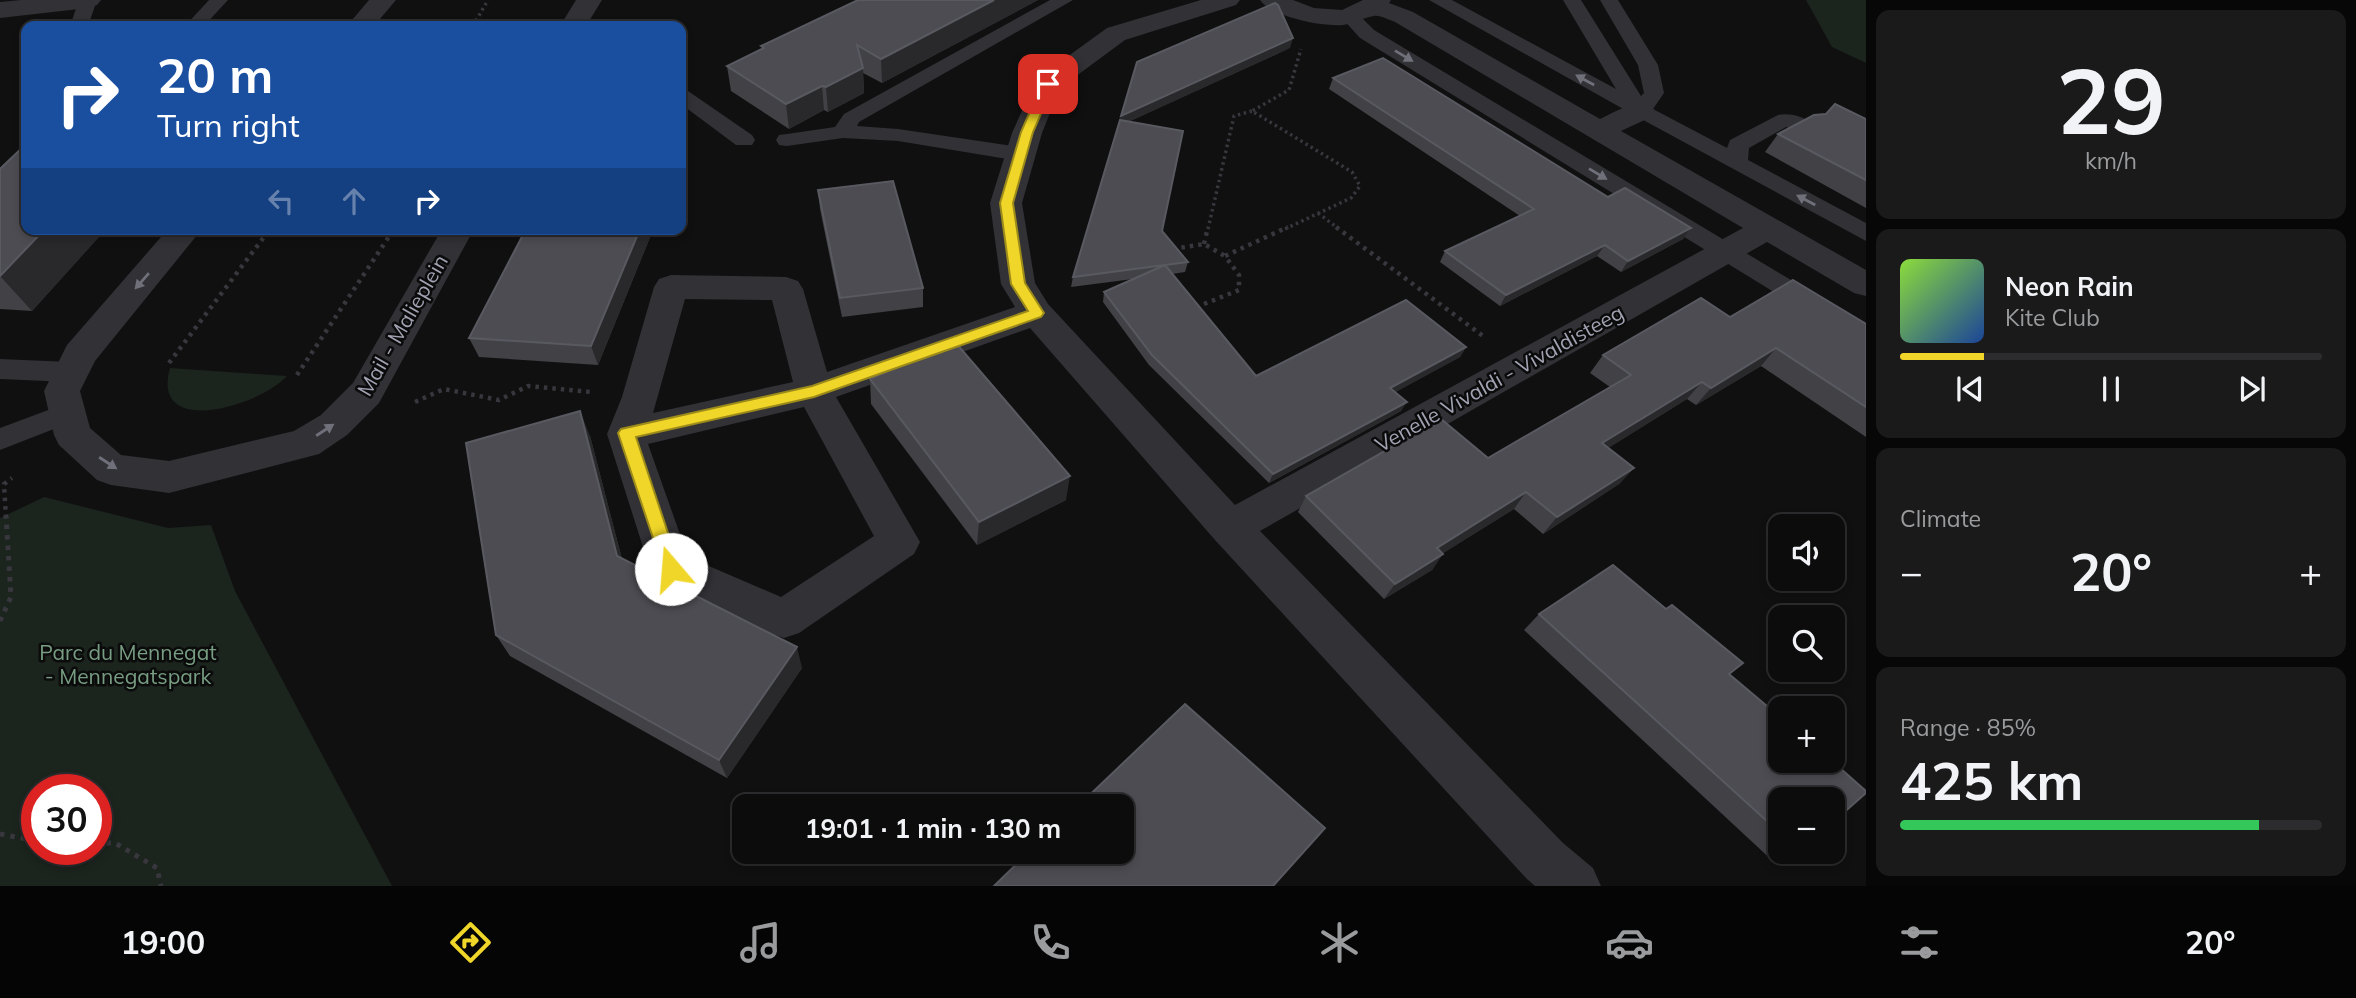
<!DOCTYPE html>
<meta charset="utf-8">
<style>
body{margin:0;font-family:Mulish,sans-serif;background:#1a1a1b;color:#f1f3f6;height:100vh;display:flex;flex-direction:column;font-size:26px;white-space:nowrap}
*{box-sizing:border-box;margin:0}
p{font-size:23px;color:#9a9b9d}
.icon{flex:none;width:38px;height:38px;fill:none;stroke:currentColor;stroke-width:2;stroke-linecap:round;stroke-linejoin:round}
.map{position:relative;flex:1;overflow:hidden}
.panel{display:flex;flex-direction:column;gap:10px;padding:10px;background:#070707;width:490px}
.panel>*{flex:none}
.guide{position:absolute;left:21px;top:21px;width:665px;height:214px;border-radius:14px;box-shadow:0 4px 10px #0003,0 0 0 2px #2c2c2e;background:#1a4fa0;color:#fff;overflow:hidden}
.tools{position:absolute;left:1768px;top:514px;display:grid;gap:14px}
.tools a{display:grid;place-items:center;width:77px;height:77px;border-radius:14px;background:#0c0c0d;box-shadow:0 4px 10px #0003,0 0 0 2px #2c2c2e;font-size:35px}
.speed{position:absolute;left:21px;top:774px;display:flex;gap:14px;font-size:35px;font-weight:700;text-align:center}
.speed>*{display:grid;place-content:center;width:91px;height:91px;border-radius:50%;background:#0c0c0d;box-shadow:0 4px 10px #0003,0 0 0 2px #2c2c2e;line-height:1}
.speed .limit{border:10px solid #d22;background:#fff;color:#111}
.pin{position:absolute;display:grid;place-items:center;width:60px;height:60px;color:#fff;margin:-30px;border-radius:14px;box-shadow:0 4px 10px #0006}
.me{position:absolute;width:77px;margin:-38px;rotate:342deg;stroke-linejoin:round;filter:drop-shadow(0 0 5px #0008)}
.turn{display:flex;align-items:center;gap:24px;height:147px;padding:0 21px;font-size:32px}
.turn .icon{width:91px;height:91px;stroke-width:2.5}
.turn b{display:block;font-size:49px;line-height:60px}
.lanes{display:flex;align-items:center;height:66px;padding:0 21px;background:#0003;justify-content:center;gap:35px;direction:ltr}
.lanes .off{opacity:.35}
.big{font-size:52px;font-weight:700;line-height:1.1}
.panel .card{flex:1;display:flex;flex-direction:column;justify-content:center;gap:10px;min-width:0;padding:0 24px;border-radius:14px;background:#1a1a1b}
.panel .dial{align-items:center;gap:0}
.dial b{font-size:91px;line-height:1}
.song{display:flex;align-items:center;gap:21px}
.cover{width:84px;height:84px;border-radius:10px;background:linear-gradient(135deg,hsl(90 70% 55%),hsl(220 70% 35%))}
.played{height:7px;border-radius:4px;background:linear-gradient(90deg,#f0d628 20%,#2c2c2e 20%)}
.keys{display:flex;justify-content:space-around;direction:ltr}
.heat{display:flex;justify-content:space-between;align-items:center;font-size:38px;direction:ltr}
.charge{height:10px;border-radius:5px;background:linear-gradient(90deg,#34c759 85%,#2c2c2e 0)}
.trip{position:absolute;left:732px;top:794px;width:402px;height:70px;border-radius:14px;background:#0c0c0d;box-shadow:0 4px 10px #0003,0 0 0 2px #2c2c2e;font-weight:700;line-height:70px;text-align:center}
.menu{display:flex;height:112px;justify-content:space-around;align-items:center;background:#050505;color:#9a9b9d}
.menu .icon{width:49px;height:49px}
.menu .selected{color:#f0d628}
.menu b{font-size:32px;color:#f1f3f6}
main{display:flex;flex:1;min-height:0}
.map>svg:first-child{display:block}
.green{fill:#1c241e;fill-rule:evenodd}
.lines{fill:none;stroke-linecap:round;stroke-linejoin:round}
.path-far2{stroke:#37373d;stroke-width:3.5;stroke-dasharray:2.5 3.5;stroke-linecap:butt}
.path-far1{stroke:#37373d;stroke-width:4.5;stroke-dasharray:3.5 5;stroke-linecap:butt}
.path{stroke:#37373d;stroke-width:5;stroke-dasharray:4.5 6;stroke-linecap:butt}
.service{fill:#313136;fill-rule:evenodd}
.minor{fill:#313136;fill-rule:evenodd}
.wall{fill:#414146}
.shaded-wall{fill:#29292c}
.building{fill:#4c4c52;stroke:#595a61;stroke-width:2}
.oneway{fill:#6f707a}
.route{fill:#f0d628;stroke:#9c8b1a;stroke-width:2}
.labels{text-anchor:middle;dominant-baseline:central;stroke-width:5;stroke-linejoin:round;paint-order:stroke}
.street-label{font-size:21px;fill:#a1a3b2;stroke:#0b0b0c}
.park-label{font-size:21px;fill:#779d82;stroke:#0b0b0c}
</style>
<main>
<div class="map">
<svg width="1866" height="886" viewBox="0 0 1866 886">
<rect width="100%" height="100%" fill="#101011"/>
<path class="green" d="M1806,0h60v63l-34,-16z
M170,368l117,8c-27,30 -137,63 -117,-8z
M44,497l124,31 43,-3 24,66 157,295h-392v-368zM37,789h59v60h-59z"/>
<g class="lines">
<path class="path-far2" d="M473,26l15,-26
M1318,213l21,16
M1208,229l26,-113 18,-5
M1285,229l66,-31 9,-12 -8,-14 -100,-61 37,-21 12,-41"/>
<path class="path-far1" d="M1336,227l147,109
M1204,244l4,-17
M1173,249l31,-5 21,12
M1204,304l35,-14v-15l-14,-19 63,-29
M169,363l101,-134
M297,375l97,-146
M415,402l29,-13 55,11 29,-14 63,6
M6,518l-2,-34 8,-6"/>
<path class="path" d="M0,621l11,-24 -5,-81
M0,834l37,7
M96,843h19l42,25 4,18"/>
<path class="service" d="M79,0h18l-9,26h-18z
M209,0h19l-24,26h-19z
M1050,0h23l-214,122 -2,4 41,3 122,18 8,2 3,5 -3,5 -8,2 -122,-20 -55,-3 -56,8 -8,-1 -3,-5 3,-5 8,-1 48,-7 9,-13z
M1429,0h23l164,89 -53,-89h18l60,96 3,-3 -6,-28 -38,-65h18l40,65 6,28 -11,16 74,39 3,-8 48,-25c11,-3 29,2 37,11l-4,4 -7,2 -18,-5 -37,21 -1,12 118,63v18l-232,-126z
M1349,10l7,2 18,18 492,295v21l-9,-3 -497,-305 -20,-22z
M681,89l7,2 64,44 3,5 -3,5h-16l-55,-41z
M0,359l70,3 9,3 4,7 -4,7 -9,3 -70,-3z
M67,403l10,3 4,7 -4,7 -77,30v-22z"/>
<path class="minor" d="M21,0h80l-4,5 -9,3 -88,10v-16z
M369,0h27l-22,26h-27z
M576,0h26l-16,26h-26z
M1201,0h39l-4,5 -111,35 -65,48 -18,45 -20,70 13,80 13,21 187,201 508,-277 -348,-206c-6,-2 -15,-7 -21,-6 -10,1 -20,8 -31,9 -21,2 -71,-8 -83,-25h33l21,8 28,2 21,-10h28l-2,3 24,9 187,107c17,-8 33,-19 51,-14l4,6 -4,6 -30,14 245,139v26l-12,-3 -87,-51 -507,289 303,312 30,25 8,18h-66l-8,-7 -312,-339 -185,-212 -194,69 84,145 -6,12 -115,79 -15,5 -15,-5 -113,-51 -6,-13 -43,-135 15,-37 32,-110 5,-8 12,-4 115,2 12,4 5,8 24,83 188,-65 -14,-23 -11,-81 22,-70 22,-49 4,-6 69,-50zM685,299l87,1 21,82 -140,31zM804,407l70,129 -93,61 -93,-40 -40,-113z
M168,229h34l-107,132 -15,30 10,37 31,27 48,6 125,-30 27,-16 32,-32 89,-154h32l-95,174 -32,32 -28,19 -150,39 -58,-8 -14,-5 -38,-35 -5,-10 -10,-44 23,-46z"/>
</g>
<path class="wall" d="M858,0h180l-156,83 -19,-10 1,20 -36,19 -4,-2 -35,19 -58,-38 -4,-25 35,-17 -1,-3z
M1290,48l-162,74 34,109 26,31 -3,10 -13,2 84,102 210,-29 -6,10 -65,35 6,19 -132,72 -120,-118 -46,-63 1,-10 29,-13 -62,8 2,-10 47,-155 1,-6z
M1333,78l275,119 83,31 -8,11 -62,33 -24,-16 -97,50 -60,-44 5,-11 75,-35 -191,-127z
M1866,119v89l-101,-56 13,-18z
M0,169l26,60h80l-74,82 -32,-2z
M818,190l105,98v19l-81,10 -22,-108z
M653,230l-55,135 -119,-8 -10,-19z
M1730,317l136,7v113l-105,-71 -65,39 -9,-6 -79,49 26,20 -15,16 -76,50 -29,-25 -71,44 -11,17 -48,29 -86,-87 8,-16 182,-38 122,-71 -20,-14 13,-18z
M870,379l196,121 -89,45 -106,-141z
M590,436l32,123 180,109 -75,110 -217,-122 -14,-21z
M1539,614l190,60 51,126v52h19l-23,12 -252,-234z"/>
<path class="shaded-wall" d="M994,0h44l-156,83 -1,-24z
M1293,38l-3,10 -171,78 2,-10z
M863,68l1,25 -36,19 -2,-25z
M822,86l2,24 -35,19 -3,-25z
M1691,228l-8,11 -62,33 7,-11z
M45,229h61l-74,82 -32,-35z
M640,229l13,1 -55,135 -7,-19z
M1605,245l-8,11 -97,50 6,-11z
M1466,347l-6,10 -75,41 5,-10z
M1776,348l-15,18 -65,39 15,-17z
M1702,382l-15,17 -98,61 13,-17z
M1407,402l-6,9 -132,72 4,-9z
M580,411l10,25 37,143 -10,-23z
M1634,468l-15,16 -76,50 14,-17z
M1070,476l-4,24 -89,45 2,-23z
M1526,492l-12,17 -88,55 11,-16z
M1443,554l-11,16 -48,29 11,-15z
M797,647l5,21 -75,110 -8,-18z"/>
<path class="building" d="M858,0h136l-113,59 -24,-14 6,23 -37,19 -4,-1 -36,18 -59,-38 37,-18 -3,-2z
M1275,3l3,2 15,33 -172,78 16,-54z
M1383,58l225,139 17,-9 66,40 -63,33 -23,-16 -99,50 -61,-44 89,-42 -201,-131z
M1835,104l31,15v61l-88,-46 36,-19 12,-1z
M1120,120l63,11 -21,100 26,31 -23,3 91,111 150,-76 60,47 -76,41 17,14 -134,72 -121,-119 -48,-63 61,-27 -92,12z
M26,144v85h19l-45,47v-107z
M893,181l30,107 -83,10 -22,-108z
M526,229h114l-49,117 -122,-8z
M1793,280l73,44v83l-90,-59 -65,40 -9,-6 -100,61 32,25 -77,49 -31,-25 -89,56 6,6 -48,30 -89,-88 135,-77 47,39 143,-83 -28,-20 98,-57 29,19z
M955,342l115,134 -91,46 -109,-143z
M580,411l37,145 180,91 -78,113 -223,-125 -30,-192z
M1613,565l53,44 6,-4 71,58 -14,11 51,43v44h52l34,30v2l-34,30v-23h-52v33l-241,-219z
M1185,704l140,124 -52,58h-279l35,-34h93v-45h-45z"/>
<defs><path id="oneway-solid" d="M-6-.8H1V-3.2L6.5 0L1 3.2V.8H-6Z" transform="scale(1.75)"/></defs>
<g class="oneway">
<use href="#oneway-solid" transform="translate(1404 56) rotate(31)"/>
<use href="#oneway-solid" transform="translate(1585 80) rotate(-151)"/>
<use href="#oneway-solid" transform="translate(1598 174) rotate(31)"/>
<use href="#oneway-solid" transform="translate(1806 200) rotate(-152)"/>
<use href="#oneway-solid" transform="translate(142 281) rotate(131)"/>
<use href="#oneway-solid" transform="translate(325 430) rotate(-33)"/>
<use href="#oneway-solid" transform="translate(108 463) rotate(33)"/>
</g>
<path class="route" d="M1048,81l6,3 -21,48 -20,71 12,80 19,30 -3,4 -227,80 -178,40 44,132 -3,5 -6,3 -6,-3 -47,-141 3,-4 191,-43 216,-75 -17,-27 -11,-81 21,-71 21,-48z"/>
<g class="labels">
<g class="street-label">
<text transform="translate(402 325) rotate(-60)">Mail - Malieplein</text>
<text transform="translate(1499 378) rotate(-29)">Venelle Vivaldi - Vivaldisteeg</text>
</g>
<g class="park-label">
<text x="128" y="652">Parc du Mennegat<tspan x="128" dy="24">- Mennegatspark</tspan></text>
</g>
</g>
</svg>
<div class="tools">
<a><svg class="icon" aria-label="sound" viewBox="0 0 24 24"><path d="M4 9h4l5-4v14l-5-4H4zM17 9q2 3 0 6"/></svg></a>
<a><svg class="icon" aria-label="search" viewBox="0 0 24 24"><circle cx="10" cy="10" r="6"/><path d="M15 15l6 6"/></svg></a>
<a>+</a>
<a>−</a>
</div>
<div class="speed"><div class="limit">30</div></div>
<div class="pin" style="left:1048px;top:84px;background:#d93025"><svg class="icon" aria-label="arrive" viewBox="0 0 24 24"><path d="M6 21V4h12l-3 4 3 4H6"/></svg></div>
<svg class="me" style="left:671px;top:569px" viewBox="-20 -20 40 40"><circle r="19" fill="#fff"/><path d="M0-13L10 11 0 6-10 11z" fill="#f0d628"/></svg>
<div class="trip">19:01 · 1 min · 130 m</div>
<div class="guide">
<div class="turn"><svg class="icon" aria-label="right" viewBox="0 0 24 24"><path d="M7 20v-9h11M14 6l5 5-5 5"/></svg><div><b>20 m</b>Turn right</div></div>
<div class="lanes"><svg class="icon off" aria-label="left" viewBox="0 0 24 24"><path d="M17 20v-9H6M10 6l-5 5 5 5"/></svg><svg class="icon off" aria-label="ahead" viewBox="0 0 24 24"><path d="M12 20V5M6 11l6-6 6 6"/></svg><svg class="icon" aria-label="right" viewBox="0 0 24 24"><path d="M7 20v-9h11M14 6l5 5-5 5"/></svg></div>
</div>
</div>
<section class="panel">
<div class="card dial"><b>29</b><p>km/h</p></div>
<div class="card">
<div class="song"><i class="cover"></i><div><b>Neon Rain</b><p>Kite Club</p></div></div>
<div class="played"></div>
<div class="keys"><svg class="icon" aria-label="previous" viewBox="0 0 24 24"><path d="M18 5L8 12l10 7zM5 5v14"/></svg><svg class="icon" aria-label="pause" viewBox="0 0 24 24"><path d="M8 5v14M16 5v14"/></svg><svg class="icon" aria-label="next" viewBox="0 0 24 24"><path d="M6 5l10 7-10 7zM19 5v14"/></svg></div>
</div>
<div class="card"><p>Climate</p>
<div class="heat"><a>−</a><b class="big">20°</b><a>+</a></div>
</div>
<div class="card"><p>Range · 85%</p><b class="big">425 km</b><div class="charge"></div></div>
</section>
</main>
<nav class="menu">
<b>19:00</b>
<svg class="icon selected" aria-label="directions" viewBox="0 0 24 24"><path d="M12 3l9 9-9 9-9-9zM9 14v-3h6M13 9l2 2-2 2"/></svg>
<svg class="icon" aria-label="music" viewBox="0 0 24 24"><path d="M9 18V5l10-2v13"/><circle cx="6" cy="18" r="3"/><circle cx="16" cy="16" r="3"/></svg>
<svg class="icon" aria-label="phone" viewBox="0 0 24 24"><path d="M5 4h4l2 5-3 2q2 4 5 5l2-3 5 2v4C11 20 4 13 5 4z"/></svg>
<svg class="icon" aria-label="climate" viewBox="0 0 24 24"><path d="M12 3v18M4 7l16 10M4 17L20 7"/></svg>
<svg class="icon" aria-label="car" viewBox="0 0 24 24"><path d="M5 17H2v-5l4-1 3-4h7l3 4 3 1v5h-3M9 17h6M6 11h13"/><circle cx="7" cy="17" r="2"/><circle cx="17" cy="17" r="2"/></svg>
<svg class="icon" aria-label="filters" viewBox="0 0 24 24"><path d="M4 7h16M4 17h16"/><circle cx="9" cy="7" r="2"/><circle cx="15" cy="17" r="2"/></svg>
<b>20°</b>
</nav>
